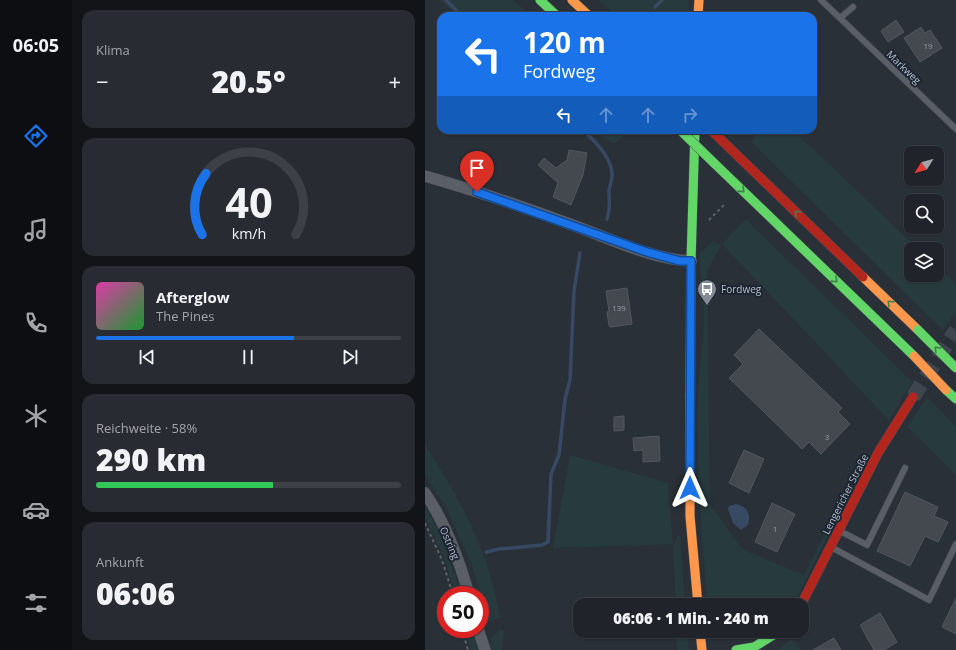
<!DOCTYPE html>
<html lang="de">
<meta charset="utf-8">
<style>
body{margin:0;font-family:"Open Sans",sans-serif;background:#282c32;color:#f1f3f6;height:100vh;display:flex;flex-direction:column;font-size:15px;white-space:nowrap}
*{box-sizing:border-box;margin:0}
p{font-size:13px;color:#a2a4a8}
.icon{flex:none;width:22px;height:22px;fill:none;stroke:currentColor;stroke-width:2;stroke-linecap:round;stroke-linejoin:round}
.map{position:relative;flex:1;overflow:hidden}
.drawer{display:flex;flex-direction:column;gap:10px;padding:10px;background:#121417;width:353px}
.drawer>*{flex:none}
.top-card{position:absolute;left:12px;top:12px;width:380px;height:122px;border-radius:12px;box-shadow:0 1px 3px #0004,0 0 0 1px #3d4147;background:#1a73e8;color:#fff;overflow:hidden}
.needle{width:26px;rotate:233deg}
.controls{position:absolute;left:479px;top:146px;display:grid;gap:8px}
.controls a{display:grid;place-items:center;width:40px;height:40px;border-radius:8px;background:#20242a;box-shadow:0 1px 3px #0004,0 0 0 1px #3d4147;font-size:20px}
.speed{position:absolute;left:12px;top:586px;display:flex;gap:8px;font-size:20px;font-weight:700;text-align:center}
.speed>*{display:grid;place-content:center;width:52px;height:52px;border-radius:50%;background:#20242a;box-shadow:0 1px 3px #0004,0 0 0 1px #3d4147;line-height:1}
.speed .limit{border:6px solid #d22;background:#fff;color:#111}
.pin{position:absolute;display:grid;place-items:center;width:34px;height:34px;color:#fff;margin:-41px -17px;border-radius:50% 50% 50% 0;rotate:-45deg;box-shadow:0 0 4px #0007}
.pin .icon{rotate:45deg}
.me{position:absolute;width:44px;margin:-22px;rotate:0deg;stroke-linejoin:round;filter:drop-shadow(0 0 3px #0008)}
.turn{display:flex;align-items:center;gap:14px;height:84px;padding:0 20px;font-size:18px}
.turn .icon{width:52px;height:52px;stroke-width:2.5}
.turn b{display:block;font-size:28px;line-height:34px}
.lanes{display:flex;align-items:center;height:38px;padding:0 20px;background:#0003;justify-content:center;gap:20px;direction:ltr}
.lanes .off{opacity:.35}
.big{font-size:30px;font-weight:800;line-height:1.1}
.drawer .card{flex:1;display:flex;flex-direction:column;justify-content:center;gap:6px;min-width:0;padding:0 14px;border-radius:12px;background:#282c32}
.drawer .dial{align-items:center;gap:0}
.dial svg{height:104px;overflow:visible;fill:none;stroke:#3d4147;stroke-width:7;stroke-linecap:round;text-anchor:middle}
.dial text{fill:#f1f3f6;stroke:none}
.song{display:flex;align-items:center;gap:12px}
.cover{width:48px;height:48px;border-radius:6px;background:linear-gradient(135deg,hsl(320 70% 55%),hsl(130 70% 35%))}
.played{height:4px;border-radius:2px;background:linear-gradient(90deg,#1a73e8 65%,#3d4147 65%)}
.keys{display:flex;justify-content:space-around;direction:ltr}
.heat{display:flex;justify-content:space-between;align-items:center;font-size:22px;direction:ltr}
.charge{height:6px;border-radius:3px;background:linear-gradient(90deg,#34c759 58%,#3d4147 0)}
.trip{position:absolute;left:148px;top:598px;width:236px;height:40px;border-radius:12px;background:#20242a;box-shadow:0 1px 3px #0004,0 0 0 1px #3d4147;font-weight:800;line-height:40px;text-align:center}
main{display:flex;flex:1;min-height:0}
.tabs{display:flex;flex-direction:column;width:72px;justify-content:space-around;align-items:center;background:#0d0e11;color:#a2a4a8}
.tabs .icon{width:28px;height:28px}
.tabs .on{color:#1a73e8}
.tabs b{font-size:18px;color:#f1f3f6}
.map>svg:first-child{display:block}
.green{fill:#273a3e}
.water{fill:#384963}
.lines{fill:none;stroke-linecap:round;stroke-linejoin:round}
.stream{stroke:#384963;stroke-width:3.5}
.building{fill:#444950;stroke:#52575f}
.secondary-tunnel{stroke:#3f454e;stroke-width:15;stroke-dasharray:15 8;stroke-linecap:butt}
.lane-casing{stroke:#484c53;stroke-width:7}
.street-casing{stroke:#484c53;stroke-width:12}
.fast-casing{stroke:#484c53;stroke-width:10}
.slow-casing{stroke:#484c53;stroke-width:10}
.jam-casing{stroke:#484c53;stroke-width:10}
.path{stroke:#5d636a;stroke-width:2;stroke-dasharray:3 3;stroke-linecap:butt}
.lane{stroke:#5a5e66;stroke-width:5.5}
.street{stroke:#5a5e66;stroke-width:11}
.fast{stroke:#63d668;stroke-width:9}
.slow{stroke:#ff974d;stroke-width:9}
.jam{stroke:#b3261e;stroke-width:9}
.fast-bridge-casing{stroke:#474c53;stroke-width:10;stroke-linecap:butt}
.slow-bridge-casing{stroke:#474c53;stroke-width:10;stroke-linecap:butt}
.fast-bridge{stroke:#63d668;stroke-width:9}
.slow-bridge{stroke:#ff974d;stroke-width:9}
.oneway{stroke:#407e4e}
.route-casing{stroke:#114b97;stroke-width:10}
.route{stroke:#1a73e8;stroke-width:7}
.labels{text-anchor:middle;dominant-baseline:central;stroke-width:4;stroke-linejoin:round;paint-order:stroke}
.number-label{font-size:8px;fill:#989fab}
.street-label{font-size:10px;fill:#b4bcc9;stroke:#1d2633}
.poi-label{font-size:10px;fill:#b4bcc9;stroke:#1d2633;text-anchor:start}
</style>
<main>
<nav class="tabs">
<b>06:05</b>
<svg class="icon on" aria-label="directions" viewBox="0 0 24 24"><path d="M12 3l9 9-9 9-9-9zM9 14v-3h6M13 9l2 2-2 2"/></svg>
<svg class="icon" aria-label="music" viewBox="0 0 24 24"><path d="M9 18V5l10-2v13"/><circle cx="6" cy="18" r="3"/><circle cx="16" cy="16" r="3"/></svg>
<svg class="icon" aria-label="phone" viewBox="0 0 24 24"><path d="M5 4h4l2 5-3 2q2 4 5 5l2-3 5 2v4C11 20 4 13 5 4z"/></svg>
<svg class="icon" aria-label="climate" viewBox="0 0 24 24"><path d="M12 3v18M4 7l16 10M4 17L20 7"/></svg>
<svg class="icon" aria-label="car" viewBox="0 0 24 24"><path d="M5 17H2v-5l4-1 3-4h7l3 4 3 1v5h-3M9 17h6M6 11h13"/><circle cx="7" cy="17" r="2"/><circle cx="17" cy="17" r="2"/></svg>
<svg class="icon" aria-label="filters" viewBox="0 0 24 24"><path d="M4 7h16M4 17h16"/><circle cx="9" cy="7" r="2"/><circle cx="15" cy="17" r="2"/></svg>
</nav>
<section class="drawer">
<div class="card"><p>Klima</p>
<div class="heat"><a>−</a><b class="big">20.5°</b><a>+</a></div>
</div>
<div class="card dial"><svg viewBox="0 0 100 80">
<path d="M14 69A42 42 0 1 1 86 69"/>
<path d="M14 69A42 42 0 0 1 17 22" stroke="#1a73e8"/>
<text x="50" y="56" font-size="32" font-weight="700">40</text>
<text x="50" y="72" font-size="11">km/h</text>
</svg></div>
<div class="card">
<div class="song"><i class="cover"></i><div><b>Afterglow</b><p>The Pines</p></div></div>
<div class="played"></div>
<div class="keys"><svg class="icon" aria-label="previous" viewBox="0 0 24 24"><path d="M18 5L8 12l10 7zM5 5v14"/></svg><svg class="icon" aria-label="pause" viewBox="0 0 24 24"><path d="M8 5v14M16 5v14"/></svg><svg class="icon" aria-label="next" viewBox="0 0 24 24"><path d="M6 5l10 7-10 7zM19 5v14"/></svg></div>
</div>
<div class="card"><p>Reichweite · 58%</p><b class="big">290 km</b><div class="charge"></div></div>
<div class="card"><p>Ankunft</p><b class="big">06:06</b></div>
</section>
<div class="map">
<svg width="531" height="650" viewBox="0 0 531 650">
<rect width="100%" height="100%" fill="#2a3038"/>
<path class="green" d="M15,0h73l18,16h-74z
M174,0h89l1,16h-73z
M168,130h38l-17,14z
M334,130h34l125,119h-7v26h26v-9l19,18v27l-13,19 -191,-187z
M321,219l166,163 -23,38 -167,-176 -15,27 3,233 32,45 62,26 22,-44 3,2 -36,72h-85c-7,-70 -12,-142 -10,-213 1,-25 6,-50 6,-76 0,-21 -5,-42 -4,-63l13,-12 4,3h5z
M502,397l29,30v48l-49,-48z
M0,445c37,56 63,106 75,172l-12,5 -16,-57 -26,-58 -21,-32z
M145,455l98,28 5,61 -120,4z
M0,506l13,24 24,65h-6l-14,-43 -17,-34z
M255,535l5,70h-9l-3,-57 4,-12z
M40,629h7l6,21h-7z
M74,630h5l-2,20h-10l-1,-12z
M252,631h10l2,19h-12z
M294,631h40c-13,5 -28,7 -40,0z
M368,640l8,10h-23l11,-9z"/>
<path class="water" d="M311,504c12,3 15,10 12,21l-7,5 -8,-7 -5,-14 1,-3z"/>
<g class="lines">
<path class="stream" d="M21,0l16,16
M230,7l7,-7
M158,130c11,10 28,28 29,43 1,6 -3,13 -3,19 0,12 2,15 -2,27
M61,552l13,-3 43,-4 6,-3 3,-68 8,-19 6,-56 5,-19 4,-89 6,-38"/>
</g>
<path class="building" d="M471,20l8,12 -16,10 -7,-11z
M496,27l4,6 5,-3 12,18 -22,14 -16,-24z
M144,150l18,3 -4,22 -12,30 -18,-8 5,-14 -20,-18 6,-7 12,10 11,-8z
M202,288l5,36 -21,3 -2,-1 -2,-14 2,-1 -3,-20z
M334,329l83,79 -4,4 12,12 -29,30 -12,-12 -7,7 -73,-71 14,-14 -9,-9z
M199,416v14l-10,1v-14z
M234,436l1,25 -17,1v-12l-9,1 -1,-13z
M319,450l20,9 -15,34 -20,-10z
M480,492l33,15 -4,9 14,6 -10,20 -13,-6 -15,30 -33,-15z
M347,503l23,11 -18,38 -22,-10z
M531,598v36l-14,-7z
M455,613l17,29 -13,8h-10l-14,-25z
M409,638l7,12h-28z"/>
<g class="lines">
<path class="secondary-tunnel" d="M488,397l43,-67"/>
<defs>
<path id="lane" d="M396,0l135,129
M415,18l13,-11
M415,531l27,14 38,-77
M406,547l98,53 27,-56"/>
<path id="street" d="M0,176c52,15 102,32 153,51 35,13 75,32 113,34
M0,493c21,31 34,66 44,102
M53,629l7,21"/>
<path id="fast" d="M115,0l17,16
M289,163l200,193
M521,390l10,9
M265,395l1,-134 4,-131
M311,650l18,-3 26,-16"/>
<path id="slow" d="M147,0l17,16
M273,16l1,-16
M438,277l55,53
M265,395v121l8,89
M275,631l2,19"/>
<path id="jam" d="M286,130l152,147
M376,605l77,-152 35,-56"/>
</defs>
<use href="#lane" class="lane-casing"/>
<use href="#street" class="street-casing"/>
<use href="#fast" class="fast-casing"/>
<use href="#slow" class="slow-casing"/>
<use href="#jam" class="jam-casing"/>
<path class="path" d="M284,220l17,-17
M0,523l17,37 11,35
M37,629l6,21"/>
<use href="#lane" class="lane"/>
<use href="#street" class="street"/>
<use href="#fast" class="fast"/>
<use href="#slow" class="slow"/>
<use href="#jam" class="jam"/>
<defs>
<path id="fast-bridge" d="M255,130l34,33
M493,330l38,38"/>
<path id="slow-bridge" d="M489,356l32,34"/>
</defs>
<use href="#fast-bridge" class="fast-bridge-casing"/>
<use href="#slow-bridge" class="slow-bridge-casing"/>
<use href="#fast-bridge" class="fast-bridge"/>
<use href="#slow-bridge" class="slow-bridge"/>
</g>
<defs><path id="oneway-chevron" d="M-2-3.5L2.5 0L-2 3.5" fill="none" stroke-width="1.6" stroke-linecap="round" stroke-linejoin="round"/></defs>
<g class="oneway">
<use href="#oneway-chevron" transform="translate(317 190) rotate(44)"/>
<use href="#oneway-chevron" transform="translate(372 213) rotate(-136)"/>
<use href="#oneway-chevron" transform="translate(410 280) rotate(44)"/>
<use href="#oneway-chevron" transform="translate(465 303) rotate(-136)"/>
<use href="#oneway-chevron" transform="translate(512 349) rotate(-135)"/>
</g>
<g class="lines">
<defs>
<path id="route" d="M52,192l170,60 33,9h11l-1,227"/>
</defs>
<use href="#route" class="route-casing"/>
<use href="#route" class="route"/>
</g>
<defs>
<symbol id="bus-pin" viewBox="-11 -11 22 30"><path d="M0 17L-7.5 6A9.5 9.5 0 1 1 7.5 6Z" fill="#848b96" stroke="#1d2633"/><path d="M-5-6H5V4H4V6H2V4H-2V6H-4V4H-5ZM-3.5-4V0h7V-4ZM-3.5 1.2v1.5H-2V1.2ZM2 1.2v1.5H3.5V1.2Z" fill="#fff"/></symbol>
</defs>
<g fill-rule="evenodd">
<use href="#bus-pin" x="271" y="278" width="22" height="30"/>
</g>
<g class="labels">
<g class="number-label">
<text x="503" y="45">19</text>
<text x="194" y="307">139</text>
<text x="402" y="436">3</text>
<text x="350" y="528">1</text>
</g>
<g class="street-label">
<text transform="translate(479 67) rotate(44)">Markweg</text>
<text transform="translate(420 494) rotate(-63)">Lengericher Straße</text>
<text transform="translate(25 543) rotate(67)">Ostring</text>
</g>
<g class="poi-label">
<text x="296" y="289">Fordweg</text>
</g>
</g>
</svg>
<div class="controls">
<a><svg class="needle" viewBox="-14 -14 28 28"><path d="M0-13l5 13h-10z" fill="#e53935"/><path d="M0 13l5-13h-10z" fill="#a2a4a8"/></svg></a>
<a><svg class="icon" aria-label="search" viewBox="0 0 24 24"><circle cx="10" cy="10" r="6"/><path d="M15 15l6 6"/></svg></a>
<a><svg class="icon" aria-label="layers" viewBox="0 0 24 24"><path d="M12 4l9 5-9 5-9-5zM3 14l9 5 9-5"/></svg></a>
</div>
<div class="speed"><div class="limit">50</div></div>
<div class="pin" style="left:52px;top:192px;background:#d93025"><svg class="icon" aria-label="arrive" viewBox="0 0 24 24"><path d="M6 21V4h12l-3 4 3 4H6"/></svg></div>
<svg class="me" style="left:265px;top:488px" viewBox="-20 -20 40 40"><path d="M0-17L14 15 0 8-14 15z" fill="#1a73e8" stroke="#fff" stroke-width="4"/></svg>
<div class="trip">06:06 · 1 Min. · 240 m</div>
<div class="top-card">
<div class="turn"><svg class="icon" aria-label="left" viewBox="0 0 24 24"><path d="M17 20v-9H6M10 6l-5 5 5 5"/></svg><div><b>120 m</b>Fordweg</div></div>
<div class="lanes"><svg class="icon" aria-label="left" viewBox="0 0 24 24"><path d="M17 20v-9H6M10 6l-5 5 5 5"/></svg><svg class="icon off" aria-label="ahead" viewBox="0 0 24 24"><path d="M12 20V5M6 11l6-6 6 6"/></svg><svg class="icon off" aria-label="ahead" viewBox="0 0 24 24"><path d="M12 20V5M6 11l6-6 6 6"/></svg><svg class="icon off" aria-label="right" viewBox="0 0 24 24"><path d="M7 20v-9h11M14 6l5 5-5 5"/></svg></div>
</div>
</div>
</main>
